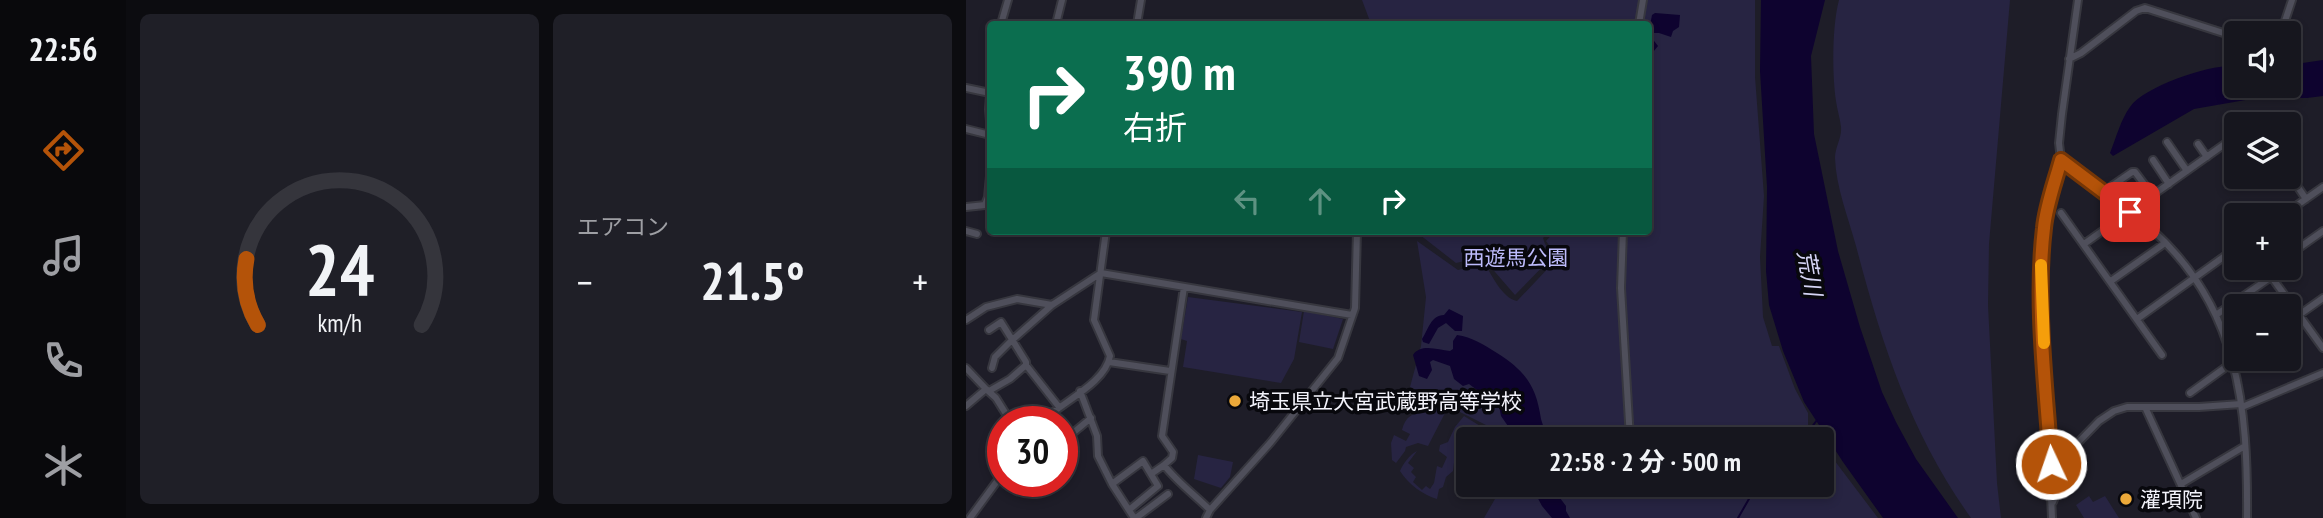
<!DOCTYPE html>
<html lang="ja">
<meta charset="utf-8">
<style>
body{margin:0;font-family:"PT Sans Narrow","Noto Sans JP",sans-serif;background:#1f1f27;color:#f1f3f6;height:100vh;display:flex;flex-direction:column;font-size:26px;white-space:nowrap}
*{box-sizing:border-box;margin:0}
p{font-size:23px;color:#9e9fa4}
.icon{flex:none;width:38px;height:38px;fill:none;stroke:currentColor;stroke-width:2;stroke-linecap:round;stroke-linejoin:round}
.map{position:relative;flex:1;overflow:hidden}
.side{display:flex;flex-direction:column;gap:14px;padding:14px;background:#0c0c10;width:840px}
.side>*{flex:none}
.banner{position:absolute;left:21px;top:21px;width:665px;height:214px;border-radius:7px;box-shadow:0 4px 10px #0003,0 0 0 2px #35353c;background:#0b6e4f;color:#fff;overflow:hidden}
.tools{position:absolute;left:1258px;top:21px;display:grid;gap:14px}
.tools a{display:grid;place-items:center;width:77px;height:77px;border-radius:7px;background:#16161e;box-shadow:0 4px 10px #0003,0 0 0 2px #35353c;font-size:35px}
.speed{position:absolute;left:21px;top:406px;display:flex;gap:14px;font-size:35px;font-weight:700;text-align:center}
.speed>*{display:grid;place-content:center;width:91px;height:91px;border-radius:50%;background:#16161e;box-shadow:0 4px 10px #0003,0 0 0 2px #35353c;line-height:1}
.speed .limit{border:10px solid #d22;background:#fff;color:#111}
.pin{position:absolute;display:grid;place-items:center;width:60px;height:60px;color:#fff;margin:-30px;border-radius:14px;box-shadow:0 4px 10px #0006}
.me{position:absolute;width:77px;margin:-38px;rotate:357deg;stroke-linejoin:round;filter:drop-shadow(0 0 5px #0008)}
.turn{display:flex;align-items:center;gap:24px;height:147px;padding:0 21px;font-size:32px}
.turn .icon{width:91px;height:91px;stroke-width:2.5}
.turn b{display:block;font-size:49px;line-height:60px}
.lanes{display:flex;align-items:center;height:66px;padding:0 21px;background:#0003;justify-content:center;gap:35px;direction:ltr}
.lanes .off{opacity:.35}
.big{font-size:52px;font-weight:700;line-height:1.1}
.side .tile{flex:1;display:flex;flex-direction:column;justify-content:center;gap:10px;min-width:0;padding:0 24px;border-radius:10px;background:#1f1f27}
.side .dial{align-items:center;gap:0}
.dial svg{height:182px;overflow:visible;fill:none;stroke:#35353c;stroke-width:7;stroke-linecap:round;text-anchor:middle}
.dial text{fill:#f1f3f6;stroke:none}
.heat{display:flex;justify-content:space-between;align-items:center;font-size:38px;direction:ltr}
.side .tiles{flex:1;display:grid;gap:14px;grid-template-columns:repeat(2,1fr)}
.trip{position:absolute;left:490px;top:427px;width:378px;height:70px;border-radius:7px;background:#16161e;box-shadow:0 4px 10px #0003,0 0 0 2px #35353c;font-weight:700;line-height:70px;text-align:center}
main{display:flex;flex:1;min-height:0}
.dock{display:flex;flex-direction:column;width:126px;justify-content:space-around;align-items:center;background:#09090c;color:#9e9fa4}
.dock .icon{width:49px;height:49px}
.dock .current{color:#b45309}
.dock b{font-size:32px;color:#f1f3f6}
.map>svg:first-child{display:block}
.green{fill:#272442}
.water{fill:#0e032f}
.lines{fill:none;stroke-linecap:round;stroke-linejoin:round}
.stream{stroke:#0e032f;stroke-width:2}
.minor-casing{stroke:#37373f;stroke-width:10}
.minor{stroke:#4f4f5b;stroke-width:6}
.route-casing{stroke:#753606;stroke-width:18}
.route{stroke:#b45309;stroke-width:12}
.slow{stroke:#f59e0b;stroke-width:12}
.poi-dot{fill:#eca93a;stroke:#08080d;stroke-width:2.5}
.labels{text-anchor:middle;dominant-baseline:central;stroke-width:7;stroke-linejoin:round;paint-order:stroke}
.park-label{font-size:21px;fill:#bdbbfb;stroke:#08080d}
.poi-label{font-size:21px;fill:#f3f3fb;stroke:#08080d;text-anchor:start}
.water-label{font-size:23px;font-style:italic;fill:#d5d4f5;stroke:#08080d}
</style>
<main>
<nav class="dock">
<b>22:56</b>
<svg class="icon current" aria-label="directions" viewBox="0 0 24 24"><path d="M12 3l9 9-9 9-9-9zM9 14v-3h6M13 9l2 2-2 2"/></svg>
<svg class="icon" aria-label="music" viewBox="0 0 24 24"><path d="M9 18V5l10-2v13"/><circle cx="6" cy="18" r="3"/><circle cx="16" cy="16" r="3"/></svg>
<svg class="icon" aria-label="phone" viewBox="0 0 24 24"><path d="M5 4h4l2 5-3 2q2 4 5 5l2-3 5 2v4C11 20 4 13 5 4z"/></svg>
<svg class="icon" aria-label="climate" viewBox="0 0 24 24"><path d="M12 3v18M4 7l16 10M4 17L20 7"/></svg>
</nav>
<section class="side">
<div class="tiles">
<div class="tile dial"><svg viewBox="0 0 100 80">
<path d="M14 69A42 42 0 1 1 86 69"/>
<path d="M14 69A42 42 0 0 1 9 40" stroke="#b45309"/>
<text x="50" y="56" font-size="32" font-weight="700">24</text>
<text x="50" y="72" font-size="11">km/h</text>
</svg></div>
<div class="tile"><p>エアコン</p>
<div class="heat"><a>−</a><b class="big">21.5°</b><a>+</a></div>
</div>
</div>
</section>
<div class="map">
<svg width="1357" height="518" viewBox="0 0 1357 518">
<rect width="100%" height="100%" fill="#1e1d28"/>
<path class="green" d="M396,0h277l-4,24h-264z
M680,0h109v77l9,119 -4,61 3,60 9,29h7l16,43 13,24v12l10,14h-321l-7,-12 -80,-40 11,-41 5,-49 -9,-56 41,29 26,-7c8,12 18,35 33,38l38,-40 1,-6 -10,-14 9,-10h93v-207h-5z
M873,0h171l-21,244 -1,61 9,178 4,35h-30c-60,-84 -89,-173 -115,-272 -8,-29 -20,-59 -21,-88 0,-11 7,-20 6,-31 -1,-9 -4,-18 -5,-26 -4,-27 -4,-75 3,-101z
M449,231h135l-7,7 2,6 8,12 -38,39 -33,-38 -26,6z
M222,297l114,15 -8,47 -13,24 -98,-16 4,-26 -6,-2z
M338,311l39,8 -10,30 -34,-7z
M457,395l13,8v5l9,5 -17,33 -10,-3 -12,4 -1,4 -9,12 -4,-3 -1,-17 3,-8 12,6 4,-7 -8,-4c3,-13 11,-18 23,-18l3,-4 -6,-5z
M498,416l21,13c-4,5 -8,9 -15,8l-2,10 -13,7 -2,17 -7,6 -3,10 -4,2 -2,10c-14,-4 -29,-15 -37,-28 3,-7 9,-16 17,-20l-9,12 6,5 -3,4 5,5 -3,5 9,8 4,-4 4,3 4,-6 3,-17 5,2 5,-11 -8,-6 1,-6 8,-3 7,-15z
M856,444l56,74h-394l19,-33h319z
M232,455l35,7 -3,15 -9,11 -27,-9z
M1123,496l4,6 12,-6 14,22h-35l-8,-13z"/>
<path class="water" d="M795,0h64l-14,56 3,78 24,117 22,76 22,65 14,30 20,37 42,59h-75l-40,-56 -39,-60 -21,-51 -14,-46 -3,-34 1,-84 -7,-116z
M689,13l25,2 -1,12 -6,4 -2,6 -12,-4h-8v4l7,9 -9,11v-26l3,-16z
M1357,60v36l-16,2h-50l-63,11 -81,47 -3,-3c6,-15 11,-34 20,-46 15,-21 81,-43 106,-41v20h53v-21z
M483,309l14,7 -1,15h-7l-9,-8 -8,5 -9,16 -6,-2 -1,-3c6,-9 9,-24 22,-24z
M491,335c15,2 27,10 40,18 28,18 39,32 44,66 2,8 6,12 1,20h-25l-16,-23 -3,-16 -21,-10 -8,-6 -6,2 -9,-7 -4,-13 -17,-6 -3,2 2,8 -5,9 -8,-3 -6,-21c8,-12 25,-5 37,-4l3,-2v-8z
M571,485h15l9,9 -1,4 6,8v5l4,7h-18l-10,-12 -8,-15z"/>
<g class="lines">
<path class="stream" d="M837,439l14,-19
M772,518l19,-33"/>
<defs>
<path id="minor" d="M1112,0l-16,114 -3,29 2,17c9,11 22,18 34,26 19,14 38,27 55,42 89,78 98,179 97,290
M35,24l7,-24
M90,24l6,-24
M171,24l4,-24
M673,24l4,-24
M1315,33l11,-33
M1103,59l12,-6 55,-42 9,-3 91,29
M0,88l24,5
M24,95l-1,14 1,12
M1287,124h3
M0,129l24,6
M1201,142l20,29
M1232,144l9,13
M1187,160l16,24
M1323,174l17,25
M1137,192l29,-20h3l18,24
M22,197l2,-21
M0,207l19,-2 3,-8 2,1
M1095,213l101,142
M1317,215l40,-28
M0,231l11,3
M657,231l-2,57 9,151
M1118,244l152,-108
M1323,255l34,-24
M1299,268l58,80
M1145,281l54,-38
M1250,315l55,-38
M1171,319l99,-71
M0,320l20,-13 31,-8 35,6
M1323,322l34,-24
M23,330l12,-8 25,40v3l33,42
M143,362l61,9
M0,368l20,21
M26,368l3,-11 15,-15 42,-37 49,-32 251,42
M23,391l21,-12 16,-14
M114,391l17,45 1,20 14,28 22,34
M1224,393l47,-34
M0,406l20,-17 10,9 15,24
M1179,407l51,111
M1276,407l81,-34
M76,422c19,-20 63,-38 68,-66l-16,-36 12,-89
M96,442l29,-24
M198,465l8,-7 1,-6 -11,-16 22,-149
M185,474l13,-9c13,17 31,30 46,45
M146,484l31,-23 15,25 -29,24
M1215,484l64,-38
M1087,502c7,-15 3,-30 10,-44l36,-37 15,-10 13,-4h72l42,-3
M4,518l33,-45
M170,518l32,-24
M240,518l4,-8 61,-68 67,-84 17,-50 2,-77
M1086,518l-11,-253 5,-49 15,-56"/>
</defs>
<use href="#minor" class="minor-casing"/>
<use href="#minor" class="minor"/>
</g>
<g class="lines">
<defs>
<path id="route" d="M1085,464c-5,-76 -16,-161 -7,-236 2,-22 11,-46 17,-68l69,52"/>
</defs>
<use href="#route" class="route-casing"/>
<use href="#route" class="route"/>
<path class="slow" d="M1075,265l3,78"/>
</g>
<g class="poi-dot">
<circle cx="269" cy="401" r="7"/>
<circle cx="1160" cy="499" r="7"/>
</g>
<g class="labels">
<g class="park-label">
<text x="550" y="257">西遊馬公園</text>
</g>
<g class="poi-label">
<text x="283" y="401">埼玉県立大宮武蔵野高等学校</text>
<text x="1174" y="499">灌項院</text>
</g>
<g class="water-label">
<text transform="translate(844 273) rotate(80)">荒川</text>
</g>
</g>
</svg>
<div class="tools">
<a><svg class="icon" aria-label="sound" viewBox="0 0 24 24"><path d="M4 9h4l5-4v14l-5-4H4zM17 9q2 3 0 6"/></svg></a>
<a><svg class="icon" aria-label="layers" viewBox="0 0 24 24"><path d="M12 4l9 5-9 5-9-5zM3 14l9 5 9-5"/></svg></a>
<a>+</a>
<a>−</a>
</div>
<div class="speed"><div class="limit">30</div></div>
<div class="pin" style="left:1164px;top:212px;background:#d93025"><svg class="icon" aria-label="arrive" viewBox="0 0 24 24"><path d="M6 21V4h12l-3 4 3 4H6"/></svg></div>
<svg class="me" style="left:1085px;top:464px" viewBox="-20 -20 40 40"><circle r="17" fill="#b45309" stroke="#fff" stroke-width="3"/><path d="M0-11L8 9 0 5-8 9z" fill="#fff"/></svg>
<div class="trip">22:58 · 2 分 · 500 m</div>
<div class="banner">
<div class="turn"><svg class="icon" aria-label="right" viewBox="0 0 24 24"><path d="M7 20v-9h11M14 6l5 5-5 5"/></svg><div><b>390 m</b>右折</div></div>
<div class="lanes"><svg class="icon off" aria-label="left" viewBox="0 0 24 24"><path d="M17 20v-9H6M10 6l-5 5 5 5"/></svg><svg class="icon off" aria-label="ahead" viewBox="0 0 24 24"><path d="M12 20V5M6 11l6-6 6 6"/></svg><svg class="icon" aria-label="right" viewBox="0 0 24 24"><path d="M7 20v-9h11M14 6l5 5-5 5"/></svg></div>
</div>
</div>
</main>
